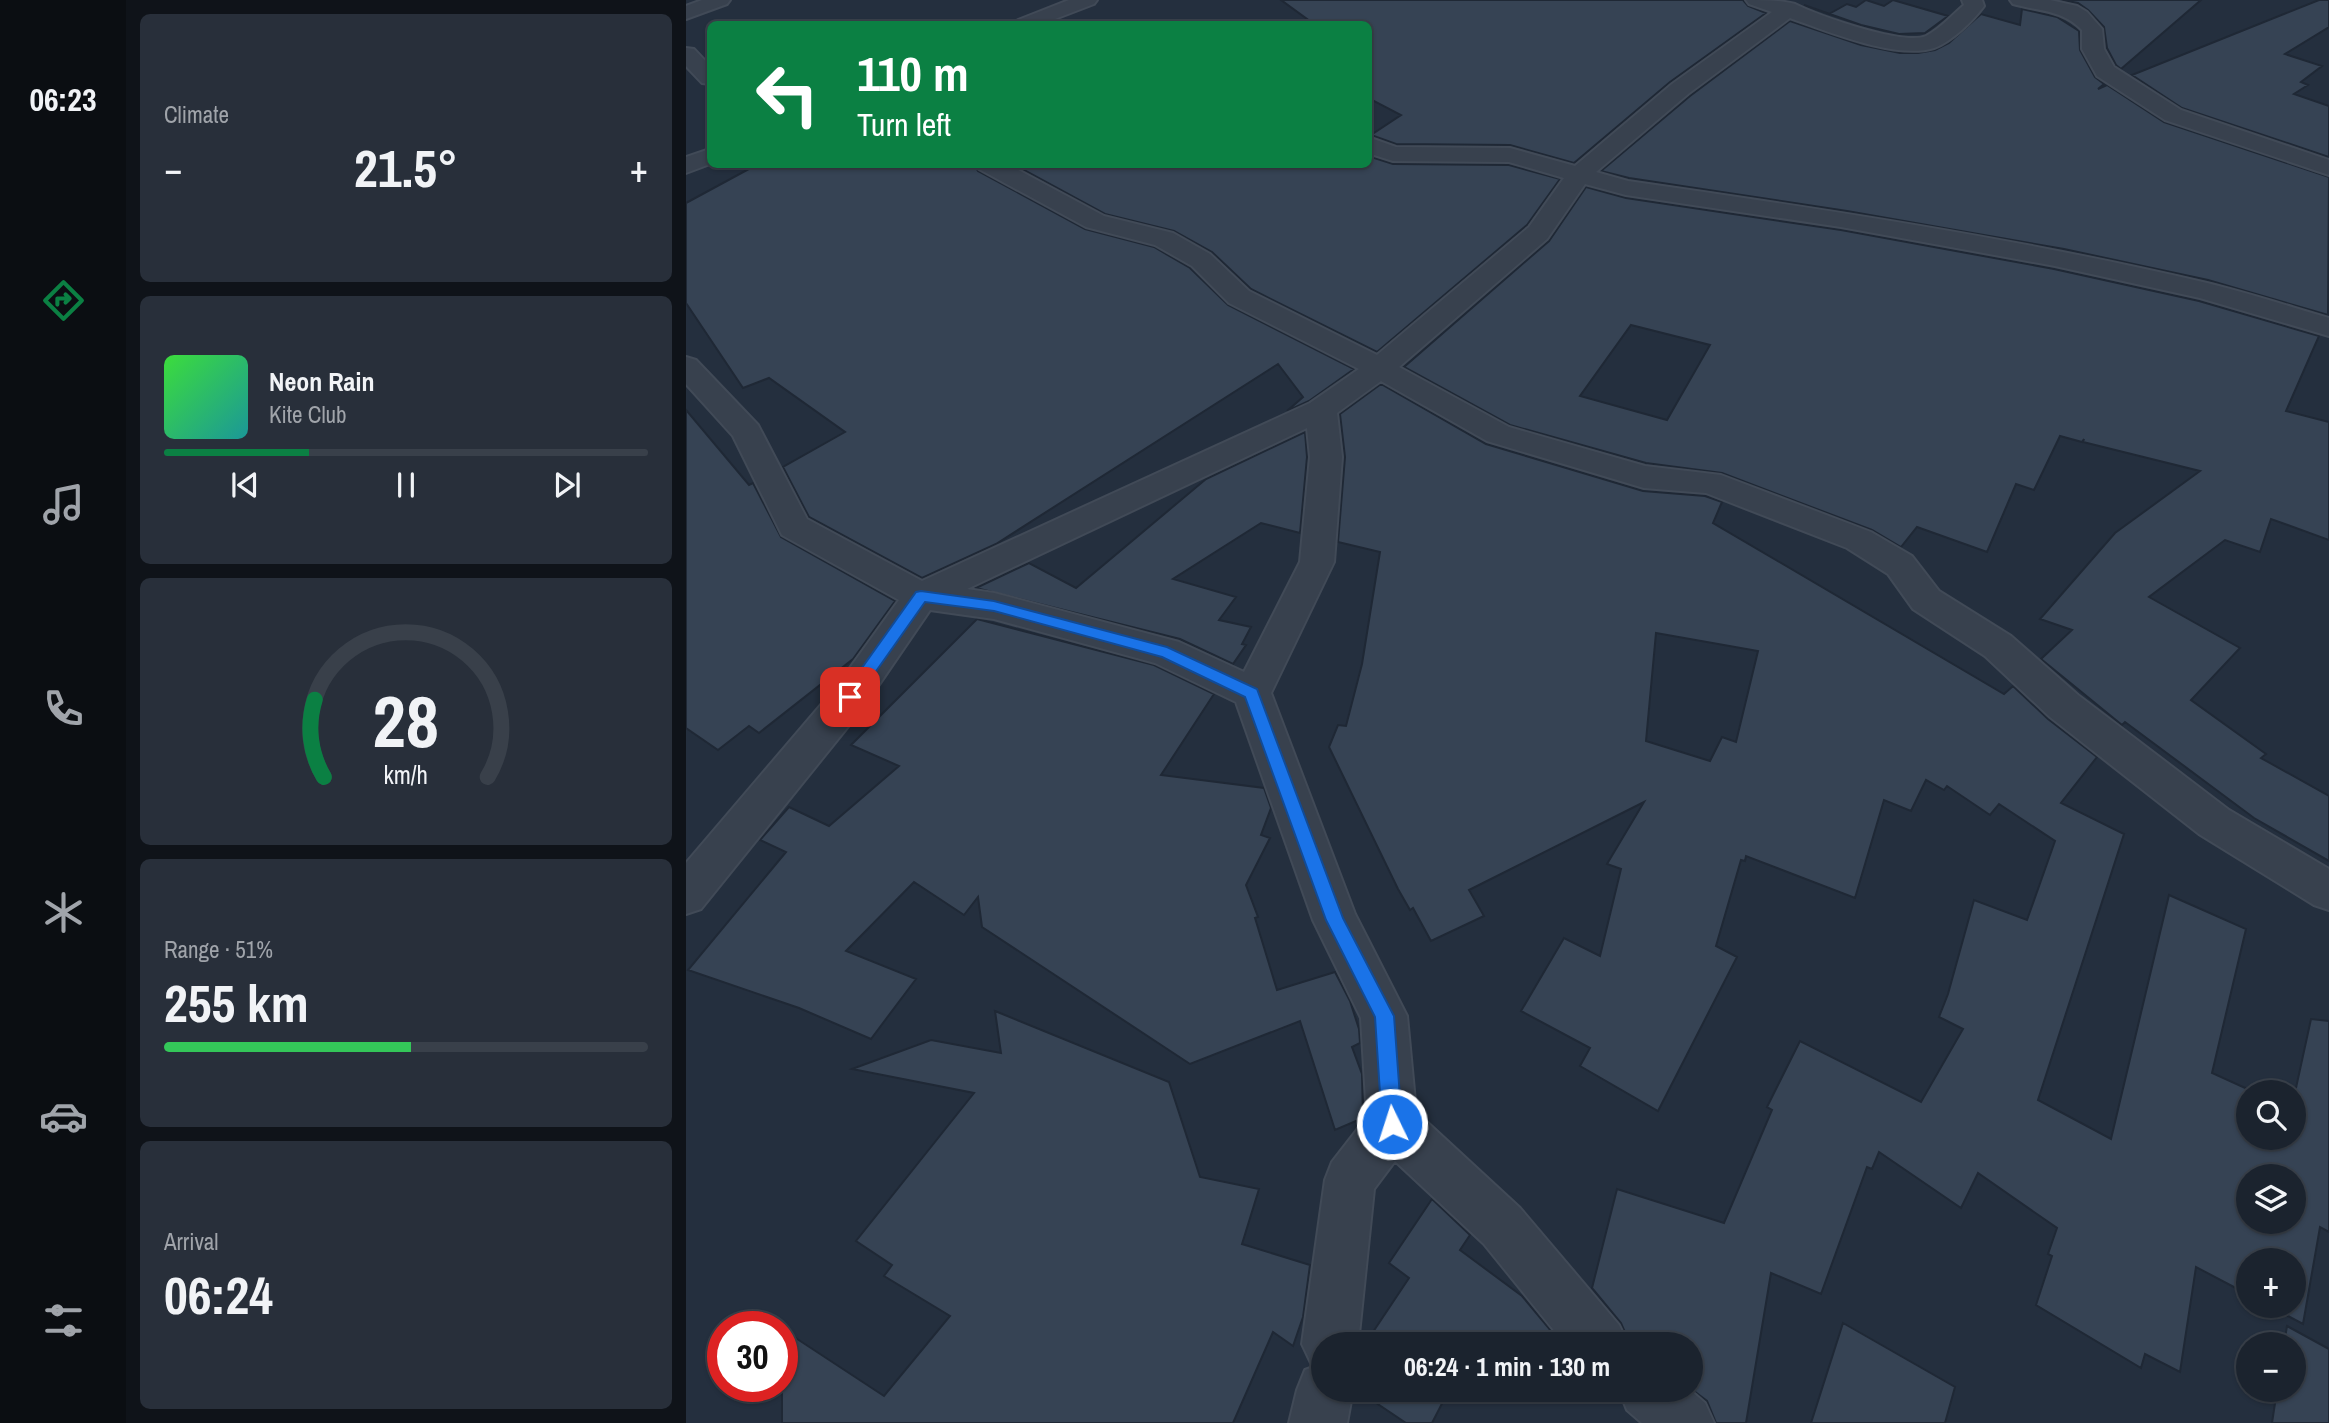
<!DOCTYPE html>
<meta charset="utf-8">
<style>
body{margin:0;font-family:"Archivo Narrow",sans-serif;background:#282f3a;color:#f1f3f6;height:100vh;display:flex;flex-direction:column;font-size:26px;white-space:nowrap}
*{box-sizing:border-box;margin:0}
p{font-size:23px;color:#a0a4aa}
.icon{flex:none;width:38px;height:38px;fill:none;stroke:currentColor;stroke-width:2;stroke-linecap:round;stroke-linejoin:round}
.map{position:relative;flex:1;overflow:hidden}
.details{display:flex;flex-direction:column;gap:14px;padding:14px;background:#0f1319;width:560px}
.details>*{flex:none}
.banner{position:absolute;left:21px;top:21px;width:665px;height:147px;border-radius:10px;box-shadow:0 2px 5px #0004,0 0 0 2px #39404a;background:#0b8043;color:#fff;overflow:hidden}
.buttons{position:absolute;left:1550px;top:1080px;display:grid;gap:14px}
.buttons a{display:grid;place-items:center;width:70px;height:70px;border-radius:50%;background:#1b232e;box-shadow:0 2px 5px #0004,0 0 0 2px #39404a;font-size:35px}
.speed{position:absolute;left:21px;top:1311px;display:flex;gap:14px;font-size:35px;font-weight:700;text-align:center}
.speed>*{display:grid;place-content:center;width:91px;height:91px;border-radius:50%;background:#1b232e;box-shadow:0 2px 5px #0004,0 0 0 2px #39404a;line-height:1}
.speed .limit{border:10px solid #d22;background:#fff;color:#111}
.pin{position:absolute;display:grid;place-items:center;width:60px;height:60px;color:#fff;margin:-30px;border-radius:14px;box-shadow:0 4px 10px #0006}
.me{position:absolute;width:77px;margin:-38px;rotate:356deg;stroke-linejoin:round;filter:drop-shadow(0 0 5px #0008)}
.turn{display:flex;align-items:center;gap:24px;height:147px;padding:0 35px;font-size:32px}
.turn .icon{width:91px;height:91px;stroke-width:2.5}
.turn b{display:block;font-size:49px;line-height:60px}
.big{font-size:52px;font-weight:800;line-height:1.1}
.details .card{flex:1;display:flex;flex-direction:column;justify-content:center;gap:10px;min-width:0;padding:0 24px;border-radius:10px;background:#282f3a}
.details .dial{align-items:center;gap:0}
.dial svg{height:182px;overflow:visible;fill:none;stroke:#39404a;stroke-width:7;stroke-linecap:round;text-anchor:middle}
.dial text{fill:#f1f3f6;stroke:none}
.song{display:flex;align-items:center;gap:21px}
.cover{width:84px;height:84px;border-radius:10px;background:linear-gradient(135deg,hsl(120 70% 55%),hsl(180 70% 35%))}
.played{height:7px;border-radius:4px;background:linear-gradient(90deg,#0b8043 30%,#39404a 30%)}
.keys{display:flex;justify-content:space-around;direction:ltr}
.heat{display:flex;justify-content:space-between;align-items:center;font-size:38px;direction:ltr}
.charge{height:10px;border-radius:5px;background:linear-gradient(90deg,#34c759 51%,#39404a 0)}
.trip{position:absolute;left:625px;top:1332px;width:392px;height:70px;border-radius:35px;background:#1b232e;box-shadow:0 2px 5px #0004,0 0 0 2px #39404a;font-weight:800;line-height:70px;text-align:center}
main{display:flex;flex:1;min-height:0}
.tabs{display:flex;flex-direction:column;width:126px;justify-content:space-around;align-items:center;background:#0b0e12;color:#a0a4aa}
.tabs .icon{width:49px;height:49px}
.tabs .selected{color:#0b8043}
.tabs b{font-size:32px;color:#f1f3f6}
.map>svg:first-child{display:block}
.building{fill:#364354;stroke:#1f2835;stroke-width:2;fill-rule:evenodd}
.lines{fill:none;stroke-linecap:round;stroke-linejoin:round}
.minor-casing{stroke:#414a57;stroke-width:4}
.minor{fill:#38414e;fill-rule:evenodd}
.route{fill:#1a73e8;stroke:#114b97;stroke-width:2}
</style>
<main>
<nav class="tabs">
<b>06:23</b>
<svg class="icon selected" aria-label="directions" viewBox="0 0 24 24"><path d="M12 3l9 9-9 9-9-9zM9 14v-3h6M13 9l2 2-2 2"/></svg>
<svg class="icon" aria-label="music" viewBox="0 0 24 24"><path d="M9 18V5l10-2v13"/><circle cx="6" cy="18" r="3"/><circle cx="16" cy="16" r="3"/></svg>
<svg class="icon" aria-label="phone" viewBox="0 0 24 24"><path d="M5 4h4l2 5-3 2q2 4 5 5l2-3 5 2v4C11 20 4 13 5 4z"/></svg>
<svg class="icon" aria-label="climate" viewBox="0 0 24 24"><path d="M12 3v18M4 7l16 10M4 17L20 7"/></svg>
<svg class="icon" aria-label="car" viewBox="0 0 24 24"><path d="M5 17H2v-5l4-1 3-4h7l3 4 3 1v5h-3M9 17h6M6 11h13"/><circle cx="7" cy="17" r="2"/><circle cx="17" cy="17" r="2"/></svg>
<svg class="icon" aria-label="filters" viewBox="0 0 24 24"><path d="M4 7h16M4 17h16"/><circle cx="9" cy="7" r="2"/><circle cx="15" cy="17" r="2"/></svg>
</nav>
<section class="details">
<div class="card"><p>Climate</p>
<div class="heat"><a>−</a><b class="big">21.5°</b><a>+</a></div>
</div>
<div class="card">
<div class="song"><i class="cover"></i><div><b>Neon Rain</b><p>Kite Club</p></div></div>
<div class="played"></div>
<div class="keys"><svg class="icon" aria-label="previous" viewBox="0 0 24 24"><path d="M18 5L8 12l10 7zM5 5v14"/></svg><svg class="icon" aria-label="pause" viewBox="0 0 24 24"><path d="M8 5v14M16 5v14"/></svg><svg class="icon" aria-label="next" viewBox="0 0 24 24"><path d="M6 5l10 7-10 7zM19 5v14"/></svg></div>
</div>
<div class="card dial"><svg viewBox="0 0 100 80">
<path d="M14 69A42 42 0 1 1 86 69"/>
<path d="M14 69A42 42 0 0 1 10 35" stroke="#0b8043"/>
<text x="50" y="56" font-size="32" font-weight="700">28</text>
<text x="50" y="72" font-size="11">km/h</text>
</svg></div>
<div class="card"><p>Range · 51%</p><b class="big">255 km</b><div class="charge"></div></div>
<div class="card"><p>Arrival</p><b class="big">06:24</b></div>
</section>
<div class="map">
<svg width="1643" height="1423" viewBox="0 0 1643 1423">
<rect width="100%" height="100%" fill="#242f3e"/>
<path class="building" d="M595,0h462l5,6 18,7 -96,69 -96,81 -64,-18 -114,-1 -25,-9 30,-20 -33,-17v-74h-54z
M1180,0l18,6 9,-6 55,16 -23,17 -26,1 -38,-9 -57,-20 25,9 18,-10 9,3z
M1376,0h139l-80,69 -5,-4 -9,-17 -3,-21 -16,-17 -10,-7z
M1633,0h10v27l-44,27 37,12 -21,16 7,3 -14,9 35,12v51l-147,-49 -50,-33z
M1336,9l35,8 22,14 1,19 15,27 9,7 -6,5 9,-4 57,37 165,55 -1,138 -120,-35 -144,-31 -217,-38 -218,-33 -28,-7 89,-75 100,-75 71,24 39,8h18l17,-3 14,-7 32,-29 39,11z
M682,156l25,8 116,1 51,14 -33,46 -150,127 -126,-63 -39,-37 -38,-21 -69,-17 -92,-50h355z
M72,164h216l4,7 107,58 69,18 36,21 38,37 126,64 -45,32 -22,10 16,-14 -25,-33 -282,180 -74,34 -113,-61 -26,-50 62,-35 -76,-54 -26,10 -57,-85v-100z
M900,187l40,11 215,32 213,39 145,32 120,35 -33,75 43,11v118l-58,-21 -11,33 -35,-12 -76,57 91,51 -49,52 75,54 -5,4 68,38v65l-75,-43 -129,-96 -3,3 -81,-66 31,-29 -32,-11 75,-86 85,-62 -117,-29 1,-3 -2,3 -22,-6 -26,54 -18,-6 -29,68 -70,-25 -16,20 -29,-17 -150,-57 -76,-10 -136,-38 -106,-58 145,-126zM945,325l79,20 -43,75 -87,-24z
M695,384l105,60 157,47 62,5 17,6 -9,21 291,171 9,-8 35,33 49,38 -36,46 63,31 -86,266 73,39 58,-244 77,34 -34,144 42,19h-5v46h45v-41l17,-78 18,2v211l-9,-5 -17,97 -34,-18h25v-46h-45v35l-53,-28 -16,105 -35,-18 -4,14 -105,-63 16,-49 -4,-2 9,-26 -79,-55 -17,35 -82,-56 -7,17 -5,-2 -46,127 -50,-21 -25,150h-30l-9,-22 -17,-13v-44h-60l-9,-21 -29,-35 25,-99 107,34 48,-113 -5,-3 33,-66 121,61 42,-73 -24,-12 9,-23 26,-94 53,20 28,-79 -56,-37 -9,11 -43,-29 -3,4 -18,-10 -15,31 -27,-11 -29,98 -109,-42 -1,5 -4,-1 -25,86 21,11 -79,154 -78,-45 10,-18 -69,-37 43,-73 36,18 21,-87 -14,-5 37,-62 -175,88 15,26 -53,25 -18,-33 -3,2 -12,-21 -69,-142 9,-22 8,1 16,-62 18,-112 -42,-10 7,-85 -5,-43zM970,633l102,18 -22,91 -14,-5 -12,24 -64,-20zM1563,1176h45v46h-45z
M0,410l63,75 4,-2 28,54 114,64 -42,58 -94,74 -10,-7 -31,24 -32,-22z
M619,432l2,25 -7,76 -39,-10 -88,56 63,18 -17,23 32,7 -9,17 4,1 -13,19 -53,-25 -204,-51 53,-25 47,25 130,-109z
M291,619l177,46 60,29 -53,81 103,13 7,20 -10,27 9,3 -24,47 12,32 -3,1 22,72 58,-18 15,29 9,28 1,14 -8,4 10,27 1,44 -28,12 -35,-109 -110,43 -208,-137 -4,-30 -14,18 -50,-33 -68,69 70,28 -45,60 -72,-31 -111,-38 98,-118 -26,-12 29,-33 40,19 70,-60 -48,-21z
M309,1011l174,71 31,95 59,12 -17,55 68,21 -7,52 -10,29 -20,-14 -40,91h-451v-94l102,67 66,-80 -66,-40 8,-11 -36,-24 118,-148 -122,-24 79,-29 70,13z
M746,1199l38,36 -10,15 62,46 40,48h-197l44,-66 -20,-15z
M1157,1323l112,64 -10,36h-134z
M1601,1326l42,23v74h-57l5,-33h17v-46h-10z
M671,1390h92l-17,33h-26z"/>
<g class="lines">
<defs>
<path id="minor" d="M16,0h28l-3,4 -41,15v-13z
M383,0h28l-3,4 -52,20h-27l3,-4z
M1060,0c15,0 35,0 49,4 22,11 108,42 131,32 14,-7 26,-21 38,-31l-2,-5h20l2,6c-11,15 -33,36 -50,42 -38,12 -107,-17 -144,-30l-102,76 -92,78 32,9c194,28 388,57 579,102 41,10 81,23 122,35v18l-129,-38 -145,-32 -214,-39 -215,-32 -41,-11 -38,55 -148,128 110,60 136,39 76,9 150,57 41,24 27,35 72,45 67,59 151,115 100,59v41l-15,-5 -115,-71 -149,-117 -65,-61 -72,-47 -25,-35 -41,-26 -141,-55 -62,-5 -157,-47 -106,-60 -44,32 5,44 -8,105 -63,131 84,221 52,102 9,96 104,96 99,117 9,19h-63l-81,-100 -89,-83 -21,28 -16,155h-35v46h30l-6,33h-58l8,-33 8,-20 11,-4 -5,-3 -9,-19 23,-164 7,-18 35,-45 -6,-99 -48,-98 -77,-218 -81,-39 -161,-44 -64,-9 -67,98 -162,201 -15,5v-51l151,-177 62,-86 -117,-65 -49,-99 -47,-52v-27l10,3 62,65 49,94 115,62 388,-178 49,-34 -130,-66 -37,-37 -37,-21 -69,-18 -107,-58 -3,-5h31l97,52 69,17 37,21 39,37 128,64 152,-128 35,-49 -55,-16 -116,-1 -25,-8v-16l28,10 114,1 65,18 97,-82 100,-72 -23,-8zM621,428l3,29 -10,105 -56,110 -65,-30 -185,-49 -27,-4z
M1324,0h40l27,6 10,6 15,17 2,20 10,18 67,43 148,50v15l-164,-55 -68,-44 -15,-27v-19c-19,-20 -44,-19 -69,-26z
M0,48l8,1 16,17v18l-8,-1 -16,-17z
M24,149v15l-24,9v-16z
M933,1390h71l15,13 9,20h-72l-15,-13z"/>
</defs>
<use href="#minor" class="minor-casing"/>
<use href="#minor" class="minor"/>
</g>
<path class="route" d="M235,591l73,10 173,46 90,42 86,229 51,98 8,108 -3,7 -7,3 -7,-3 -3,-7 -7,-107 -49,-97 -81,-223 -83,-40 -168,-46 -69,-9 -70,99h-11l-2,-4 2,-4 72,-101z"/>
</svg>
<div class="buttons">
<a><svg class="icon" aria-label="search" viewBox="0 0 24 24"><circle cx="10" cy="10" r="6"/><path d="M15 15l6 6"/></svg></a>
<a><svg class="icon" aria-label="layers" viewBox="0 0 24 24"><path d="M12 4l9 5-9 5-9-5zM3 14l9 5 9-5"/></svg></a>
<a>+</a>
<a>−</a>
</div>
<div class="speed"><div class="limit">30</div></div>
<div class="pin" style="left:164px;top:697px;background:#d93025"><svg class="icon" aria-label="arrive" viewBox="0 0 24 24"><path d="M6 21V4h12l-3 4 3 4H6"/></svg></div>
<svg class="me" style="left:706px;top:1124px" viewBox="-20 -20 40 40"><circle r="17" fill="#1a73e8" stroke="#fff" stroke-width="3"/><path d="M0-11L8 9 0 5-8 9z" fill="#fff"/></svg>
<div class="trip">06:24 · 1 min · 130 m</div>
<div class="banner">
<div class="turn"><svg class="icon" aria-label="left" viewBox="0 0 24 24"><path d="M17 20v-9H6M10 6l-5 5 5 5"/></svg><div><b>110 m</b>Turn left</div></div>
</div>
</div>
</main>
